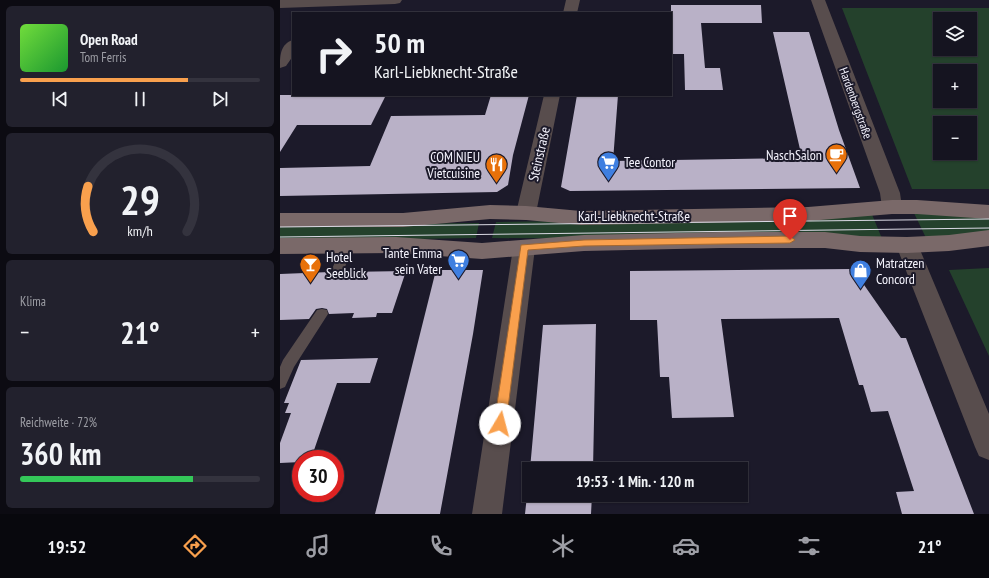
<!DOCTYPE html>
<html lang="de">
<meta charset="utf-8">
<style>
body{margin:0;font-family:"PT Sans Narrow",sans-serif;background:#22212d;color:#f1f3f6;height:100vh;display:flex;flex-direction:column;font-size:15px;white-space:nowrap}
*{box-sizing:border-box;margin:0}
p{font-size:13px;color:#9d9ea5}
.icon{flex:none;width:22px;height:22px;fill:none;stroke:currentColor;stroke-width:2;stroke-linecap:round;stroke-linejoin:round}
.map{position:relative;flex:1;overflow:hidden}
.sheet{display:flex;flex-direction:column;gap:6px;padding:6px;background:#0c0b12;width:280px}
.sheet>*{flex:none}
.banner{position:absolute;left:12px;top:12px;width:380px;height:84px;border-radius:0px;box-shadow:0 1px 3px #0004,0 0 0 1px #34333e;background:#151420;color:#f1f3f6;overflow:hidden}
.buttons{position:absolute;left:653px;top:12px;display:grid;gap:8px}
.buttons a{display:grid;place-items:center;width:44px;height:44px;border-radius:0px;background:#151420;box-shadow:0 1px 3px #0004,0 0 0 1px #34333e;font-size:20px}
.speed{position:absolute;left:12px;top:450px;display:flex;gap:8px;font-size:20px;font-weight:700;text-align:center}
.speed>*{display:grid;place-content:center;width:52px;height:52px;border-radius:50%;background:#151420;box-shadow:0 1px 3px #0004,0 0 0 1px #34333e;line-height:1}
.speed .limit{border:6px solid #d22;background:#fff;color:#111}
.pin{position:absolute;display:grid;place-items:center;width:34px;height:34px;color:#fff;margin:-41px -17px;border-radius:50% 50% 50% 0;rotate:-45deg;box-shadow:0 0 4px #0007}
.pin .icon{rotate:45deg}
.me{position:absolute;width:44px;margin:-22px;rotate:8deg;stroke-linejoin:round;filter:drop-shadow(0 0 3px #0008)}
.turn{display:flex;align-items:center;gap:14px;height:84px;padding:0 16px;font-size:18px}
.turn .icon{width:52px;height:52px;stroke-width:2.5}
.turn b{display:block;font-size:28px;line-height:34px}
.big{font-size:30px;font-weight:800;line-height:1.1}
.sheet .tile{flex:1;display:flex;flex-direction:column;justify-content:center;gap:6px;min-width:0;padding:0 14px;border-radius:6px;background:#22212d}
.sheet .dial{align-items:center;gap:0}
.dial svg{height:104px;overflow:visible;fill:none;stroke:#34333e;stroke-width:7;stroke-linecap:round;text-anchor:middle}
.dial text{fill:#f1f3f6;stroke:none}
.song{display:flex;align-items:center;gap:12px}
.cover{width:48px;height:48px;border-radius:6px;background:linear-gradient(135deg,hsl(100 70% 55%),hsl(130 70% 35%))}
.played{height:4px;border-radius:2px;background:linear-gradient(90deg,#f9a04d 70%,#34333e 70%)}
.keys{display:flex;justify-content:space-around;direction:ltr}
.heat{display:flex;justify-content:space-between;align-items:center;font-size:22px;direction:ltr}
.charge{height:6px;border-radius:3px;background:linear-gradient(90deg,#34c759 72%,#34333e 0)}
.trip{position:absolute;left:242px;top:462px;width:226px;height:40px;border-radius:0px;background:#151420;box-shadow:0 1px 3px #0004,0 0 0 1px #34333e;font-weight:800;line-height:40px;text-align:center}
.tabs{display:flex;height:64px;justify-content:space-around;align-items:center;background:#08080d;color:#9d9ea5}
.tabs .icon{width:28px;height:28px}
.tabs .selected{color:#f9a04d}
.tabs b{font-size:18px;color:#f1f3f6}
main{display:flex;flex:1;min-height:0}
.map>svg:first-child{display:block}
.green{fill:#24412c;fill-rule:evenodd}
.building{fill:#b9b1c7}
.lines{fill:none;stroke-linecap:round;stroke-linejoin:round}
.service{fill:#584d4d;fill-rule:evenodd}
.minor{fill:#584d4d;fill-rule:evenodd}
.secondary{fill:#7a6969;fill-rule:evenodd}
.tram{stroke:#dbdae5;stroke-width:1}
.route{fill:#f9a04d;stroke:#a26832}
.labels{text-anchor:middle;dominant-baseline:central;stroke-width:4;stroke-linejoin:round;paint-order:stroke}
.far-street-label{font-size:12px;fill:#f4f3fd;stroke:#1c1a2a}
.street-label{font-size:14px;fill:#f4f3fd;stroke:#1c1a2a}
.poi-label{font-size:14px;fill:#f4f3fd;stroke:#1c1a2a;text-anchor:end}
</style>
<main>
<section class="sheet">
<div class="tile">
<div class="song"><i class="cover"></i><div><b>Open Road</b><p>Tom Ferris</p></div></div>
<div class="played"></div>
<div class="keys"><svg class="icon" aria-label="previous" viewBox="0 0 24 24"><path d="M18 5L8 12l10 7zM5 5v14"/></svg><svg class="icon" aria-label="pause" viewBox="0 0 24 24"><path d="M8 5v14M16 5v14"/></svg><svg class="icon" aria-label="next" viewBox="0 0 24 24"><path d="M6 5l10 7-10 7zM19 5v14"/></svg></div>
</div>
<div class="tile dial"><svg viewBox="0 0 100 80">
<path d="M14 69A42 42 0 1 1 86 69"/>
<path d="M14 69A42 42 0 0 1 10 34" stroke="#f9a04d"/>
<text x="50" y="56" font-size="32" font-weight="700">29</text>
<text x="50" y="72" font-size="11">km/h</text>
</svg></div>
<div class="tile"><p>Klima</p>
<div class="heat"><a>−</a><b class="big">21°</b><a>+</a></div>
</div>
<div class="tile"><p>Reichweite · 72%</p><b class="big">360 km</b><div class="charge"></div></div>
</section>
<div class="map">
<svg width="709" height="514" viewBox="0 0 709 514">
<rect width="100%" height="100%" fill="#1c1a2a"/>
<path class="green" d="M562,8h147v181h-77zM660,19h30v30h-30zM660,71h30v30h-30zM660,123h30v30h-30z
M633,211l76,6v16l-62,7z
M591,212l12,29 -391,-3 4,-16 313,-4z
M199,223l-3,15 -196,3v-16z
M709,268v88l-40,-86z"/>
<path class="building" d="M391,5h90l1,18h-61l4,45h15l3,22h-38l-1,-36h-13z
M493,32h36l30,98 21,58 -290,3 -9,-4 16,-92h41l-5,66 189,-3z
M0,95h106l-15,30h-74l-17,27z
M211,95h38l-16,60 -5,30 -11,7 -217,4v-28l90,-2 21,-50 94,-1z
M573,269l48,69h5l68,176h-72l-6,-22 18,-1 -26,-80 -17,1 -8,-27h-4l-20,-67 -118,1 13,98 -62,1 -3,-41h-9l-3,-57h-27v-49z
M156,270h47l-10,64 -33,180h-65z
M126,271l-14,42h-15l-1,4 -24,1 2,-5 -25,1 -2,-5 -5,-1 -6,1 -7,10 -29,1v-46l50,-2 2,4 6,2 4,-2 3,-4z
M316,324l-3,145h-63l13,-144z
M98,358l-8,25h-33l-26,76h-10v3l-21,1v-20l11,-30h-6l4,-10h-5l17,-43z
M249,477v18h63l-1,19h-66z"/>
<g class="lines">
<path class="service" d="M67,242l4,1 2,3 -10,26 -2,3 -4,2 -4,-2 -2,-3 10,-26 2,-3z
M42,309l5,1 1,4 -34,53 -9,20 -5,2v-22l3,-7 34,-50z"/>
<path class="minor" d="M0,0h122l-2,3 -5,1 -115,4z
M286,0h14l-3,13h-14z
M531,0h14l75,193 2,14 -3,5 -7,2 -7,-2 -3,-5 -2,-14z
M13,40v16l-7,10 -6,2c0,-12 0,-24 13,-28z
M264,95h16l-24,118 -3,5 -7,2 -7,-2 -3,-5z
M627,237l8,3 3,5 71,169v46l-10,-4 -4,-9 -79,-202 3,-5z
M244,240l8,2 3,6 -33,266h-30l41,-266 3,-6z"/>
<path class="secondary" d="M612,200h25l72,5v14l-72,-5h-25l-84,7 -227,4 -55,-5 -36,-1 -87,8h-123v-14h123l87,-8 36,1 55,5 227,-4z
M709,230v16l-40,5 -42,2 -47,-1 -35,-4h-104l-137,3 -102,8 -86,-6 -116,1v-16l116,-1 86,6 102,-8 137,-3h104l35,4 47,1 42,-2z"/>
<path class="tram" d="M0,227l709,-8
M0,237l709,-9"/>
</g>
<path class="route" d="M510,236l5,4 -5,3 -206,3 -56,4 -22,174 -2,4 -4,2 -4,-2 -2,-4 27,-179 63,-5z"/>
<defs>
<symbol id="cafe-pin" viewBox="-11 -11 22 30"><path d="M0 17L-7.5 6A9.5 9.5 0 1 1 7.5 6Z" fill="#e8710a" stroke="#1c1a2a"/><path d="M-5.5-4.5H6V0H3Q3 3.5 0 3.5H-2.5Q-5.5 3.5-5.5 0ZM3-3.2v2h1.7v-2ZM-6 4.5H4V6H-6Z" fill="#fff"/></symbol>
<symbol id="supermarket-pin" viewBox="-11 -11 22 30"><path d="M0 17L-7.5 6A9.5 9.5 0 1 1 7.5 6Z" fill="#3f7fe0" stroke="#1c1a2a"/><path d="M-6-5.5h2.5l.6 2H6L4.5 2H-2.5L-4.4-4H-6ZM-1.5 3.2a1.3 1.3 0 1 0 .1 0ZM3 3.2a1.3 1.3 0 1 0 .1 0Z" fill="#fff"/></symbol>
<symbol id="restaurant-pin" viewBox="-11 -11 22 30"><path d="M0 17L-7.5 6A9.5 9.5 0 1 1 7.5 6Z" fill="#e8710a" stroke="#1c1a2a"/><path d="M-5-6h1v4h1v-4h1v4h1v-4h1v5L-1.5 .5V6h-2V.5L-5-1ZM5-6V6H3V1.5H1.5Q1.5-4 5-6Z" fill="#fff"/></symbol>
<symbol id="bar-pin" viewBox="-11 -11 22 30"><path d="M0 17L-7.5 6A9.5 9.5 0 1 1 7.5 6Z" fill="#e8710a" stroke="#1c1a2a"/><path d="M-6-5H6L.8 .8V4.5H3.5V6h-7V4.5H-.8V.8Z" fill="#fff"/></symbol>
<symbol id="shop-pin" viewBox="-11 -11 22 30"><path d="M0 17L-7.5 6A9.5 9.5 0 1 1 7.5 6Z" fill="#3f7fe0" stroke="#1c1a2a"/><path d="M-5-2.5h2.3a2.7 3.5 0 0 1 5.4 0H5L5.5 6h-11ZM-1.5-2.5h3a1.5 2.3 0 0 0-3 0Z" fill="#fff"/></symbol>
</defs>
<g fill-rule="evenodd">
<use href="#cafe-pin" x="544" y="142" width="25" height="34"/>
<use href="#supermarket-pin" x="316" y="150" width="25" height="34"/>
<use href="#restaurant-pin" x="204" y="152" width="25" height="34"/>
<use href="#supermarket-pin" x="166" y="248" width="25" height="34"/>
<use href="#bar-pin" x="18" y="252" width="25" height="34"/>
<use href="#shop-pin" x="568" y="258" width="25" height="34"/>
</g>
<g class="labels">
<g class="far-street-label">
<text transform="translate(576 103) rotate(70)">Hardenbergstraße</text>
</g>
<g class="street-label">
<text transform="translate(259 154) rotate(-77)">Steinstraße</text>
<text x="354" y="216">Karl-Liebknecht-Straße</text>
</g>
<g class="poi-label">
<text x="542" y="155">NaschSalon</text>
<text x="200" y="157">COM NIEU<tspan x="200" dy="16">Vietcuisine</tspan></text>
<text x="344" y="162" text-anchor="start">Tee Contor</text>
<text x="162" y="253">Tante Emma<tspan x="162" dy="16">sein Vater</tspan></text>
<text x="46" y="257" text-anchor="start">Hotel<tspan x="46" dy="16">Seeblick</tspan></text>
<text x="596" y="263" text-anchor="start">Matratzen<tspan x="596" dy="16">Concord</tspan></text>
</g>
</g>
</svg>
<div class="buttons">
<a><svg class="icon" aria-label="layers" viewBox="0 0 24 24"><path d="M12 4l9 5-9 5-9-5zM3 14l9 5 9-5"/></svg></a>
<a>+</a>
<a>−</a>
</div>
<div class="speed"><div class="limit">30</div></div>
<div class="pin" style="left:510px;top:240px;background:#d93025"><svg class="icon" aria-label="arrive" viewBox="0 0 24 24"><path d="M6 21V4h12l-3 4 3 4H6"/></svg></div>
<svg class="me" style="left:220px;top:424px" viewBox="-20 -20 40 40"><circle r="19" fill="#fff"/><path d="M0-13L10 11 0 6-10 11z" fill="#f9a04d"/></svg>
<div class="trip">19:53 · 1 Min. · 120 m</div>
<div class="banner">
<div class="turn"><svg class="icon" aria-label="right" viewBox="0 0 24 24"><path d="M7 20v-9h11M14 6l5 5-5 5"/></svg><div><b>50 m</b>Karl-Liebknecht-Straße</div></div>
</div>
</div>
</main>
<nav class="tabs">
<b>19:52</b>
<svg class="icon selected" aria-label="directions" viewBox="0 0 24 24"><path d="M12 3l9 9-9 9-9-9zM9 14v-3h6M13 9l2 2-2 2"/></svg>
<svg class="icon" aria-label="music" viewBox="0 0 24 24"><path d="M9 18V5l10-2v13"/><circle cx="6" cy="18" r="3"/><circle cx="16" cy="16" r="3"/></svg>
<svg class="icon" aria-label="phone" viewBox="0 0 24 24"><path d="M5 4h4l2 5-3 2q2 4 5 5l2-3 5 2v4C11 20 4 13 5 4z"/></svg>
<svg class="icon" aria-label="climate" viewBox="0 0 24 24"><path d="M12 3v18M4 7l16 10M4 17L20 7"/></svg>
<svg class="icon" aria-label="car" viewBox="0 0 24 24"><path d="M5 17H2v-5l4-1 3-4h7l3 4 3 1v5h-3M9 17h6M6 11h13"/><circle cx="7" cy="17" r="2"/><circle cx="17" cy="17" r="2"/></svg>
<svg class="icon" aria-label="filters" viewBox="0 0 24 24"><path d="M4 7h16M4 17h16"/><circle cx="9" cy="7" r="2"/><circle cx="15" cy="17" r="2"/></svg>
<b>21°</b>
</nav>
